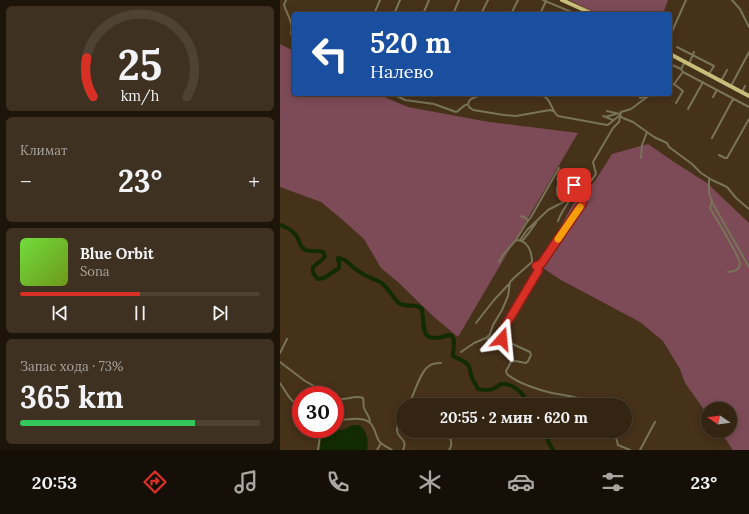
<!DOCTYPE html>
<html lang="ru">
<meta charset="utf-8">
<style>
body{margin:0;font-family:Lora,serif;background:#3f3121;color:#f1f3f6;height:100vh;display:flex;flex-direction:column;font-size:15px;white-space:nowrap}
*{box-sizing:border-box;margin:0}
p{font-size:13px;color:#a9a5a0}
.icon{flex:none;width:22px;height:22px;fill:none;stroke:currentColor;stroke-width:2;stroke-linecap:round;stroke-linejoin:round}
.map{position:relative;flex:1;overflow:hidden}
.panel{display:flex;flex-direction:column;gap:6px;padding:6px;background:#1d140a;width:280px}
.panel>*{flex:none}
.banner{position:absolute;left:12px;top:12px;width:380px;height:84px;border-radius:4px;box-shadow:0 2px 10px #0003,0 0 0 1px #4e4233;background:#1a4fa0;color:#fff;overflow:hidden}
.needle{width:26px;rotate:283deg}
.fabs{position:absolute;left:421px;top:402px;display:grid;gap:8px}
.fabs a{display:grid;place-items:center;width:36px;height:36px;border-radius:50%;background:#342513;box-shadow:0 2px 10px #0003,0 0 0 1px #4e4233;font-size:20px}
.speed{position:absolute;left:12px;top:386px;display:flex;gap:8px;font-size:20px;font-weight:700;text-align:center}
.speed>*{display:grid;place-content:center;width:52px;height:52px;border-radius:50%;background:#342513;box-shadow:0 2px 10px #0003,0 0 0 1px #4e4233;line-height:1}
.speed .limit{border:6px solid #d22;background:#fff;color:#111}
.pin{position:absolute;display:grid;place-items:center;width:34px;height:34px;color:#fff;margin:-17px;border-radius:8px;box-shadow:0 2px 6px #0006}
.me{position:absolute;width:44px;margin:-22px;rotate:18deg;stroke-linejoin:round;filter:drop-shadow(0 0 3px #0008)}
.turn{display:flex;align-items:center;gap:14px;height:84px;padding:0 12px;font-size:18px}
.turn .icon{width:52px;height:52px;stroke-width:2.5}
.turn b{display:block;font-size:28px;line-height:34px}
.big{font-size:30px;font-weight:800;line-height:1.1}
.panel .widget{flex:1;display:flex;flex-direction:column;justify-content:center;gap:6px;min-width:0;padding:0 14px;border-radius:6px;background:#3f3121}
.panel .dial{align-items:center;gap:0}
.dial svg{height:104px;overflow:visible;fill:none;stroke:#4e4233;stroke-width:7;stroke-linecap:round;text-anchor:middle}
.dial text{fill:#f1f3f6;stroke:none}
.song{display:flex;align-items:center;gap:12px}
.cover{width:48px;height:48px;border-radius:6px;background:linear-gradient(135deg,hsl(100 70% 55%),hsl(80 70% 35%))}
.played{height:4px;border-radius:2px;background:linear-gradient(90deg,#d93025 50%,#4e4233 50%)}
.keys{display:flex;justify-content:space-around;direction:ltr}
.heat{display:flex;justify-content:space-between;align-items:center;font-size:22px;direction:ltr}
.charge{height:6px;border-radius:3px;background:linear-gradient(90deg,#34c759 73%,#4e4233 0)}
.trip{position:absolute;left:116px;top:398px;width:236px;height:40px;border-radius:20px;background:#342513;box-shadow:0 2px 10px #0003,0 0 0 1px #4e4233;font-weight:800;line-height:40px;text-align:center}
.tab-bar{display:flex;height:64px;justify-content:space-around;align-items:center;background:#150f08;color:#a9a5a0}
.tab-bar .icon{width:28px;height:28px}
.tab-bar .selected{color:#d93025}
.tab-bar b{font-size:18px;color:#f1f3f6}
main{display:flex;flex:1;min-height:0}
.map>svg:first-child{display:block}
.green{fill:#7d4b58}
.water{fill:#132b00}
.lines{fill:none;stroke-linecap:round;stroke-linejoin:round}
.river{stroke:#132b00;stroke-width:4}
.minor{stroke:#787458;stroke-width:2}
.trunk{stroke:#c7be7c;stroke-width:4}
.route-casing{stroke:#8d1f18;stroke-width:10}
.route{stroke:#d93025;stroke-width:7}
.slow{stroke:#f59e0b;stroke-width:7}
</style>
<main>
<section class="panel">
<div class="widget dial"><svg viewBox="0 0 100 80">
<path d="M14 69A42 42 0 1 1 86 69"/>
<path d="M14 69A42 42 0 0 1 9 39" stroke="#d93025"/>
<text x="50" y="56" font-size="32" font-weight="700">25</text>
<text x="50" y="72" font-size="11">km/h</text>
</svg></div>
<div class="widget"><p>Климат</p>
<div class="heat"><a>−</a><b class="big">23°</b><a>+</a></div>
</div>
<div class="widget">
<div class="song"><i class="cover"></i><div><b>Blue Orbit</b><p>Sona</p></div></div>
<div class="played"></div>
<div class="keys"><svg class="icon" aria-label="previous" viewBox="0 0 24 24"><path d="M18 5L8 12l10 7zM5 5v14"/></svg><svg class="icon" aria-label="pause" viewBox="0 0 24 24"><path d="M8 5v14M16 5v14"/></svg><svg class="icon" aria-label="next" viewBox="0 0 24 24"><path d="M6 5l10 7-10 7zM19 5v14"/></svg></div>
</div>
<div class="widget"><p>Запас хода · 73%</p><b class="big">365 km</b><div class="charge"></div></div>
</section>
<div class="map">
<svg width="469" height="450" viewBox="0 0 469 450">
<rect width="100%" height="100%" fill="#463119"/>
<path class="green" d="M289,0h99l-5,14h-65z
M0,44l14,7v43h83l31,13 81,15 89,11 -120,204 -24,-20 -35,-34 -18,-15 -17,-29 -26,-23 -17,-14 -41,-15z
M368,144l26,18 33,21 42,40v227h-16l-13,-19h10v-22h-22v6l-23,-32 -5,-14 -17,-28 -23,-19 -79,-42 -21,-14 12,-24 21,-38 22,-23 17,-27z"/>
<path class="water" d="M72,425h8c7,7 9,16 7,25h-47l1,-19 2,-1 12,-1 6,1 6,-2z"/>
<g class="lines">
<path class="river" d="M0,225c9,3 16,7 19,16 1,2 1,5 3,6 4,7 15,2 21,5l2,4 -2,3 -10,8c-1,6 1,8 5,12l6,-1 15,-10v-6l-1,-2v-2c7,0 10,5 15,9 5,4 11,8 16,10 6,3 12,4 16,9 5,5 8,12 14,17 7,5 17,0 23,6 3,23 -2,35 27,26l3,1 2,5 -1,15 12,6 4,4 3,12 6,11c5,1 10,2 15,0 4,-2 5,-4 9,-5 9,-1 22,8 24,18l-2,2 -6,1
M222,405l6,-1 2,1
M273,450l-5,-9 -1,-6 1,-1c6,-1 7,3 12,-3"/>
<path class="minor" d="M6,0l-2,5c3,9 10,19 7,29l3,2
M263,0l33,14
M452,0l8,9 9,18
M94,14l6,-14
M114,14l6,-14
M143,14l6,-14
M173,14l6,-14
M201,14l7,-14
M231,14l7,-14
M260,14l6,-13
M390,36l16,-36
M397,47l37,19 -5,8
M390,64l11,5 2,3 66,35
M409,64l5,-12
M401,69l4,-7
M441,81l6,-11
M394,84l9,7 -7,12
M390,86l4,-2 9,-12
M451,86l18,-34
M462,92l3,-6
M113,94l12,6 29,4 22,8c5,-2 6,-7 12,-8 1,-7 9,-6 14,-10
M242,94c6,2 14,-1 20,1 10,4 9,16 16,21l49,9 2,-1 11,-9
M433,97l4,-7
M360,98l7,-2
M188,104l1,3 4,3 31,5 12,1 34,-6 3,1
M408,109l15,-27
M327,111l13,3
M323,116l10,4
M340,116l3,2 10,4 21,15 13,6 2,4 23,17 9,9 11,7 15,7 9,11 13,11
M325,117l11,-3
M432,138l21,-39
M439,155l6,3h2l22,-39
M361,158l1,-13 5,-13
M429,178v15l3,8 -2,7c5,9 30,49 30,56 -1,7 -7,7 -12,8
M277,179l18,11 3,5
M290,187l19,-5
M277,191v-4l2,-1 1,1 -3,7 2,3 14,-1
M432,203l1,1 36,63
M240,216l6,2 2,3
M278,221c5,-14 16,-26 24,-38v-3l-2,-3
M236,240l9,-15 6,-8 28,-49
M240,240l7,-10 21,-20 27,-14 3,-1 4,1
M242,241l6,-7 8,-11
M252,262l5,5 1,4 -38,65 2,3 28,13 1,3 -3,6 -2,2 -11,-2 -4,1 -5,9 1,3c10,9 32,16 45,19 15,3 25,2 38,12
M257,266l4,-2 41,-60 1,-6 -1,-2 4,-8 10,-14 -3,-12 20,-34 6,-6 2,-10 10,-3 20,-15
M196,323l18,-23 15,-16
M205,348l8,-23 9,-15 6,-14 2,-14 6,-6 16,-14c0,-10 -4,-22 -16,-22l-13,15 -4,7
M181,352l13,-9 12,-5 4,-4
M0,353l7,-14
M0,362l25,19 25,14
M0,383l9,14 12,13
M55,398c10,4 19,-4 28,0 1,3 0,7 1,10 2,5 5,8 6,13
M128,405c6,-9 12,-34 21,-39 4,-3 8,-3 12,-3
M123,416c-2,4 -6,9 -6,13 -1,10 12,9 6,21
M55,421c9,-1 26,-5 34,1 6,4 6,13 10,19 3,4 8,6 13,9
M165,431c5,6 9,12 4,19
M334,431l4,14 12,5
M38,450l3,-21
M97,450l4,-7
M360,450l15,-28"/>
<path class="trunk" d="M282,0l31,14
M390,54l79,42"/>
</g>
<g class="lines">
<defs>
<path id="route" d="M222,339l-2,-2 1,-4 37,-62v-3l-2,-2 5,-2 41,-60 1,-3 -1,-5 -4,-1 -2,-4 -6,-5 4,-1"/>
</defs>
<use href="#route" class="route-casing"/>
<use href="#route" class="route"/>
<path class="slow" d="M278,239l22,-32"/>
</g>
</svg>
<div class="fabs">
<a><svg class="needle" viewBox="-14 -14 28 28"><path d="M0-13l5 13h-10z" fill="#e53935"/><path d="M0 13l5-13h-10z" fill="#a9a5a0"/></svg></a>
</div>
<div class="speed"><div class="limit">30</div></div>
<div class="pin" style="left:294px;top:185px;background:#d93025"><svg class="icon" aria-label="arrive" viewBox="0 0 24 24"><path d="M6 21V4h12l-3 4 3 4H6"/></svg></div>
<svg class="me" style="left:222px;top:339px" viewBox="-20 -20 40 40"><path d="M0-17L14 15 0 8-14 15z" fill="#d93025" stroke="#fff" stroke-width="4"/></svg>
<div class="trip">20:55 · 2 мин · 620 m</div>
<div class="banner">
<div class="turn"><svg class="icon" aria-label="left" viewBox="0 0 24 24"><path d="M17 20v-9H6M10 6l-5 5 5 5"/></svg><div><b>520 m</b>Налево</div></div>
</div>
</div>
</main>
<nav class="tab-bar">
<b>20:53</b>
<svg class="icon selected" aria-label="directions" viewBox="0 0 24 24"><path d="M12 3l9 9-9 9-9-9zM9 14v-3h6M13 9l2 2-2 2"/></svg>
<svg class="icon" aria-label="music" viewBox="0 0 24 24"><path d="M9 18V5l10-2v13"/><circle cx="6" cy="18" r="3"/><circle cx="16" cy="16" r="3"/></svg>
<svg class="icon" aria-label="phone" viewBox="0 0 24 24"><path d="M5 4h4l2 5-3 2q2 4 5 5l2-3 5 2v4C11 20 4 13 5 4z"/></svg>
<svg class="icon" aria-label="climate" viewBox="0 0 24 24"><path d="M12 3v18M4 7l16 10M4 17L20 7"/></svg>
<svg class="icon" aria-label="car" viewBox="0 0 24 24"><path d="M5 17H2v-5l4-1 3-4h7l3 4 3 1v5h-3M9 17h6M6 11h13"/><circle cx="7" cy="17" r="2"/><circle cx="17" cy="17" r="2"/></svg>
<svg class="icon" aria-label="filters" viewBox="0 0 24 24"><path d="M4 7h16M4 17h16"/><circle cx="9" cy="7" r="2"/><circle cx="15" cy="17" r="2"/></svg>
<b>23°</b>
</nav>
